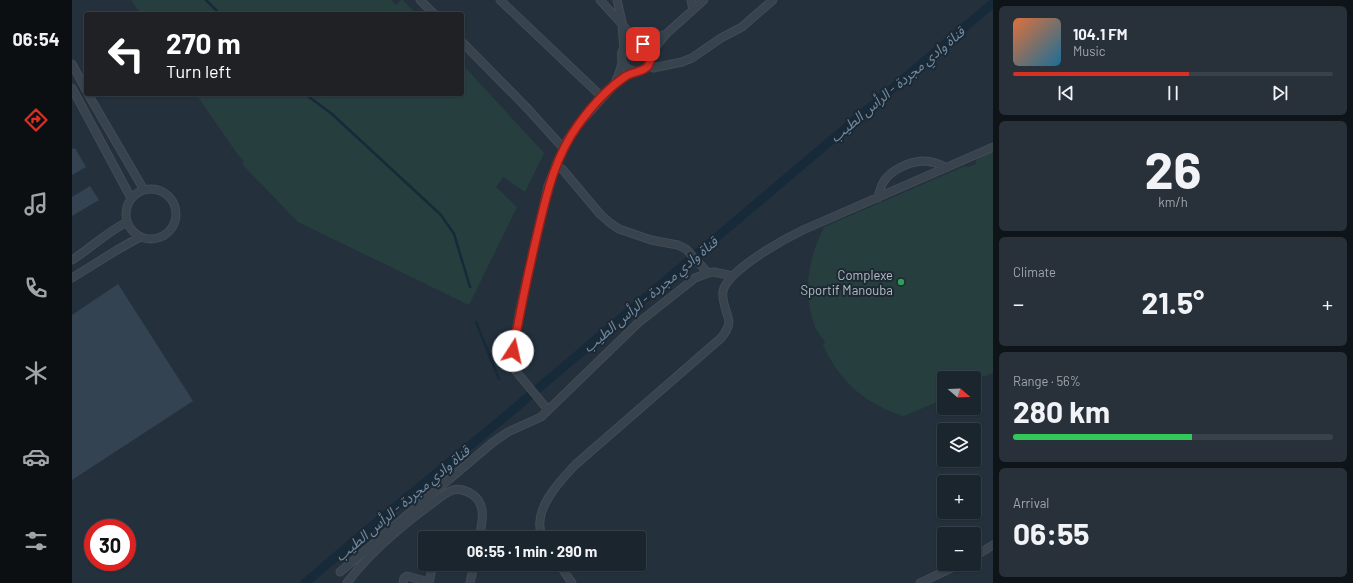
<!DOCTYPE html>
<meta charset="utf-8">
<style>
body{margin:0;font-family:Barlow,"Noto Sans Arabic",sans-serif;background:#28313a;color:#f1f3f6;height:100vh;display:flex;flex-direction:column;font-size:15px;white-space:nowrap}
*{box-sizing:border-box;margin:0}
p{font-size:13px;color:#a0a5aa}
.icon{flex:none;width:22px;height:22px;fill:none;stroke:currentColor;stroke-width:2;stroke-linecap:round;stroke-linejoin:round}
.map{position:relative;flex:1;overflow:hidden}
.side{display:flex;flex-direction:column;gap:6px;padding:6px;background:#0f1419;width:360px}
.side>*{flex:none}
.guide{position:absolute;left:12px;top:12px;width:380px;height:84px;border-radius:4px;box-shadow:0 1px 3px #0004,0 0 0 1px #39424a;background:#202124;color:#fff;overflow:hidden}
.needle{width:26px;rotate:109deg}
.buttons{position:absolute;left:865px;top:371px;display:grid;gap:8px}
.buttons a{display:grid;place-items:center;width:44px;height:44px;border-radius:4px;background:#1b252e;box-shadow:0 1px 3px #0004,0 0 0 1px #39424a;font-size:20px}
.speed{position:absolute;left:12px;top:519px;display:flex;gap:8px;font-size:20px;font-weight:700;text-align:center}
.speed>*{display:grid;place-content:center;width:52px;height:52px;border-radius:50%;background:#1b252e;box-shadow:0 1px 3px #0004,0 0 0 1px #39424a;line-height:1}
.speed .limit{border:6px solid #d22;background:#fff;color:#111}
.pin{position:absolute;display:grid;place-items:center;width:34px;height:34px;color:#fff;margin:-17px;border-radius:8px;box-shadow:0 2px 6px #0006}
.me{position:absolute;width:44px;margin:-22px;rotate:10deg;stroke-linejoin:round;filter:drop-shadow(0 0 3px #0008)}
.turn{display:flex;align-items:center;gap:14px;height:84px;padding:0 16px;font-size:18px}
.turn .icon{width:52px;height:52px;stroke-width:2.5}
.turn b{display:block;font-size:28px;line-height:34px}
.big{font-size:30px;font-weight:700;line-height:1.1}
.side .card{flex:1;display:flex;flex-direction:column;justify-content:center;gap:6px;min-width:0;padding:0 14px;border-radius:6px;background:#28313a}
.side .dial{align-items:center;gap:0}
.dial b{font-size:52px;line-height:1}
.song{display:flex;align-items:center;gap:12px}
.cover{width:48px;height:48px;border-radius:6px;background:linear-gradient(135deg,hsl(20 70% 55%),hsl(200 70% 35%))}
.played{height:4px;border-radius:2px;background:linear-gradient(90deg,#d93025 55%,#39424a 55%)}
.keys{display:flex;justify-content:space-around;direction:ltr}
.heat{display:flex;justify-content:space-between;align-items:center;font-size:22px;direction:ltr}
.charge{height:6px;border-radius:3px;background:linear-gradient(90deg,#34c759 56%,#39424a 0)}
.trip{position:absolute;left:346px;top:531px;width:228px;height:40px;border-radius:4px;background:#1b252e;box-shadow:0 1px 3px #0004,0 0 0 1px #39424a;font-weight:700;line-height:40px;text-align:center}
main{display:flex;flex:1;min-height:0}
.dock{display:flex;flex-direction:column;width:72px;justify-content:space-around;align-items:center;background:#0b0f12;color:#a0a5aa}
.dock .icon{width:28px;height:28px}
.dock .active{color:#d93025}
.dock b{font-size:18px;color:#f1f3f6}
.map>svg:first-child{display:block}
.green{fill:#263e3e}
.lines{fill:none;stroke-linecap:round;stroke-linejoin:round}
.stream{stroke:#172a3a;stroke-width:2.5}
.canal{stroke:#172a3a;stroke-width:9}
.building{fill:#334351}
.street-casing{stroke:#414c56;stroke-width:9}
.street{stroke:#38434d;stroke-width:7}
.route-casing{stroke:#8d1f18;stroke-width:10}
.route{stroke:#d93025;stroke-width:7}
.leisure-dot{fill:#2e9e5b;stroke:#1d2832;stroke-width:1.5}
.labels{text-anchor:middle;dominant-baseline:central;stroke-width:4;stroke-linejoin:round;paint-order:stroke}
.poi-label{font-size:13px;fill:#b4bec8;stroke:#1d2832;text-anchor:end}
.water-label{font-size:14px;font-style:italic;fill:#6d8ca6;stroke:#1d2832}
</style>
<main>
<nav class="dock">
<b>06:54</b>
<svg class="icon active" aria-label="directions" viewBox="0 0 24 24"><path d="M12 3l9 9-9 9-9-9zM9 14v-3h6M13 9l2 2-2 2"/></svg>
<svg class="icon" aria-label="music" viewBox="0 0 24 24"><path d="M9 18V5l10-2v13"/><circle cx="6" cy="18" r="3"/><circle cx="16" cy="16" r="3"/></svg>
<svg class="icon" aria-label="phone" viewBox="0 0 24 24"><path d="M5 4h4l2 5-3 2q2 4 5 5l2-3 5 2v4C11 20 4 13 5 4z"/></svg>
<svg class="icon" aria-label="climate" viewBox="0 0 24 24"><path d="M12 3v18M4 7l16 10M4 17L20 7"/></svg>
<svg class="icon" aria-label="car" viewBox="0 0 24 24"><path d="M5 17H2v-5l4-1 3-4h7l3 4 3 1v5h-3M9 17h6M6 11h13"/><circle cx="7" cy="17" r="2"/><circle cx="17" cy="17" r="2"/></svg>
<svg class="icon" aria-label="filters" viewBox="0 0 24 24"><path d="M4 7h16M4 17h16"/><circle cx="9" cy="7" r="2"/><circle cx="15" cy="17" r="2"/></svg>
</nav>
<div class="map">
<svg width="921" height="583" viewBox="0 0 921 583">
<rect width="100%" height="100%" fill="#24313d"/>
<path class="green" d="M59,0h260l5,5 5,-5h2l13,14h-275z
M390,64l82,89 -19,39 -22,-15 -7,10 21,20 -48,98 -171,-83 -56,-58 2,-3 -6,-6 -42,-61h266z
M921,149v224l-11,4 -3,6 -5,3v-8h-30v21l-40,17c-39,-12 -64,-34 -81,-71l2,-3c-3,-5 -7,-9 -10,-15 -13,-34 -7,-68 9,-100l141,-61 3,1 8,-3 1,-8z"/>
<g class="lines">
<path class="stream" d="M134,0l14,14
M233,94l27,20 109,101 13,19 16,53
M404,322l23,57"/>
<path class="canal" d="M233,583l54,-46 155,-128 479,-406"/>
</g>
<path class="building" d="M3,148l11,19 -14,8v-26z
M18,186l9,14 -27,16v-19z
M46,284l75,117 -121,79v-165z"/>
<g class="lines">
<defs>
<path id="street" d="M348,0l14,14
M428,0l102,97
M528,0l22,24
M545,0l5,22
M619,0l2,10
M594,34l38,-34
M390,42l66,67 36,40
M552,50l-2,-26 9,12 8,7 10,-3 17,-6 -10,12 -5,11
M550,61c10,22 38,4 26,-12 -7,-10 -22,-7 -26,3 -1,3 0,7 0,10 -1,8 -5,16 -8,23l13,-10 9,-3
M0,64l14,26
M581,68l29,-6 10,-4 29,-20 21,-11 31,-27
M0,88l59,110
M16,94l56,96
M484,165l7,5 37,44 10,9 9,6 32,11 27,5 8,4 22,24
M54 214a25 25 0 1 1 50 0a25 25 0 1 1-50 0Z
M806,198c1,-5 3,-12 6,-17 7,-11 25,-19 38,-20 9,0 17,2 24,7
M0,260c19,-12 35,-28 55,-38
M0,278l45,-28 23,-13
M476,410l-33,-40 -2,-19 6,-37 29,-128 8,-21 12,-26 10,-14 36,-40
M471,538c-13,-26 16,-56 32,-73l146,-127c4,-5 8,-10 8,-17 -2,-9 -8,-22 -6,-30 5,-21 61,-52 80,-61l190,-83
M902,557l19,-12
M487,564l13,19
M268,572l152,-129 16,-11 33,-15 97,-94 57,-45 13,-5 6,-1 19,4
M275,583c22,-30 52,-55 83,-78 7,-5 14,-12 23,-15 7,-2 14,1 20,5 14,10 9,29 6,43
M331,583l1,-5 3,-2 22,6
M357,583l4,-19
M398,583l4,-19
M848,583l40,-19"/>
</defs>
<use href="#street" class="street-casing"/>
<use href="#street" class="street"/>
</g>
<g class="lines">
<defs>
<path id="route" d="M441,351c7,-39 15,-78 24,-116 9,-38 17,-77 41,-110 13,-18 30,-37 48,-49 7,-4 17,-4 22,-10 5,-8 2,-16 -5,-22"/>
</defs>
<use href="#route" class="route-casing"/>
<use href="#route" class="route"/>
</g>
<circle class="leisure-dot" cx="829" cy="282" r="4"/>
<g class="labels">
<g class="poi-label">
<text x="821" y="275">Complexe<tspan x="821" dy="15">Sportif Manouba</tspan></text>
</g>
<g class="water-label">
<text transform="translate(825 84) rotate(-40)">قناة وادي مجردة - الرأس الطيب</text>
<text transform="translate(578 294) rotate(-40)">قناة وادي مجردة - الرأس الطيب</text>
<text transform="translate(330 503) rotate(-40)">قناة وادي مجردة - الرأس الطيب</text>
</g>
</g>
</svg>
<div class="buttons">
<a><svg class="needle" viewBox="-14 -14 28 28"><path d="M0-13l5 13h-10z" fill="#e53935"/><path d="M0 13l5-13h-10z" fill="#a0a5aa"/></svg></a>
<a><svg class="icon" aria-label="layers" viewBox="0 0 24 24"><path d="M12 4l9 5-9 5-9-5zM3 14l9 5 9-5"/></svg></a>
<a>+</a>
<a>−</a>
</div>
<div class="speed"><div class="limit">30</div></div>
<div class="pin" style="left:571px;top:44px;background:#d93025"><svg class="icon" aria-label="arrive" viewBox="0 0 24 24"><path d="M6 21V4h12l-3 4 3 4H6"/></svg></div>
<svg class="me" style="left:441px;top:351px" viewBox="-20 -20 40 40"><circle r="19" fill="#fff"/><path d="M0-13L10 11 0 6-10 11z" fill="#d93025"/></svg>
<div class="trip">06:55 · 1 min · 290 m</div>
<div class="guide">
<div class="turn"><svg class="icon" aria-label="left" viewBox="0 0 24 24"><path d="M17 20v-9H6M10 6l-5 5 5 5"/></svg><div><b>270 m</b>Turn left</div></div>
</div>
</div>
<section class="side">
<div class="card">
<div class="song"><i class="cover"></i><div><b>104.1 FM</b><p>Music</p></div></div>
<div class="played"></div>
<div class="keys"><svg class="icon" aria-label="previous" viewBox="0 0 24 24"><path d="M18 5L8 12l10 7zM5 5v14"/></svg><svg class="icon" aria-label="pause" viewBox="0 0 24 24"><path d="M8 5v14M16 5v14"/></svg><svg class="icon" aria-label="next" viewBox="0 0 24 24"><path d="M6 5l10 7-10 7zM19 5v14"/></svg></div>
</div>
<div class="card dial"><b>26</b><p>km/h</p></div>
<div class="card"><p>Climate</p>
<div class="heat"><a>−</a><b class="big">21.5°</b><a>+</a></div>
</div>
<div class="card"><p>Range · 56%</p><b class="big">280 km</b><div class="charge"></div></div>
<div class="card"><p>Arrival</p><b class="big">06:55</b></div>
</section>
</main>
